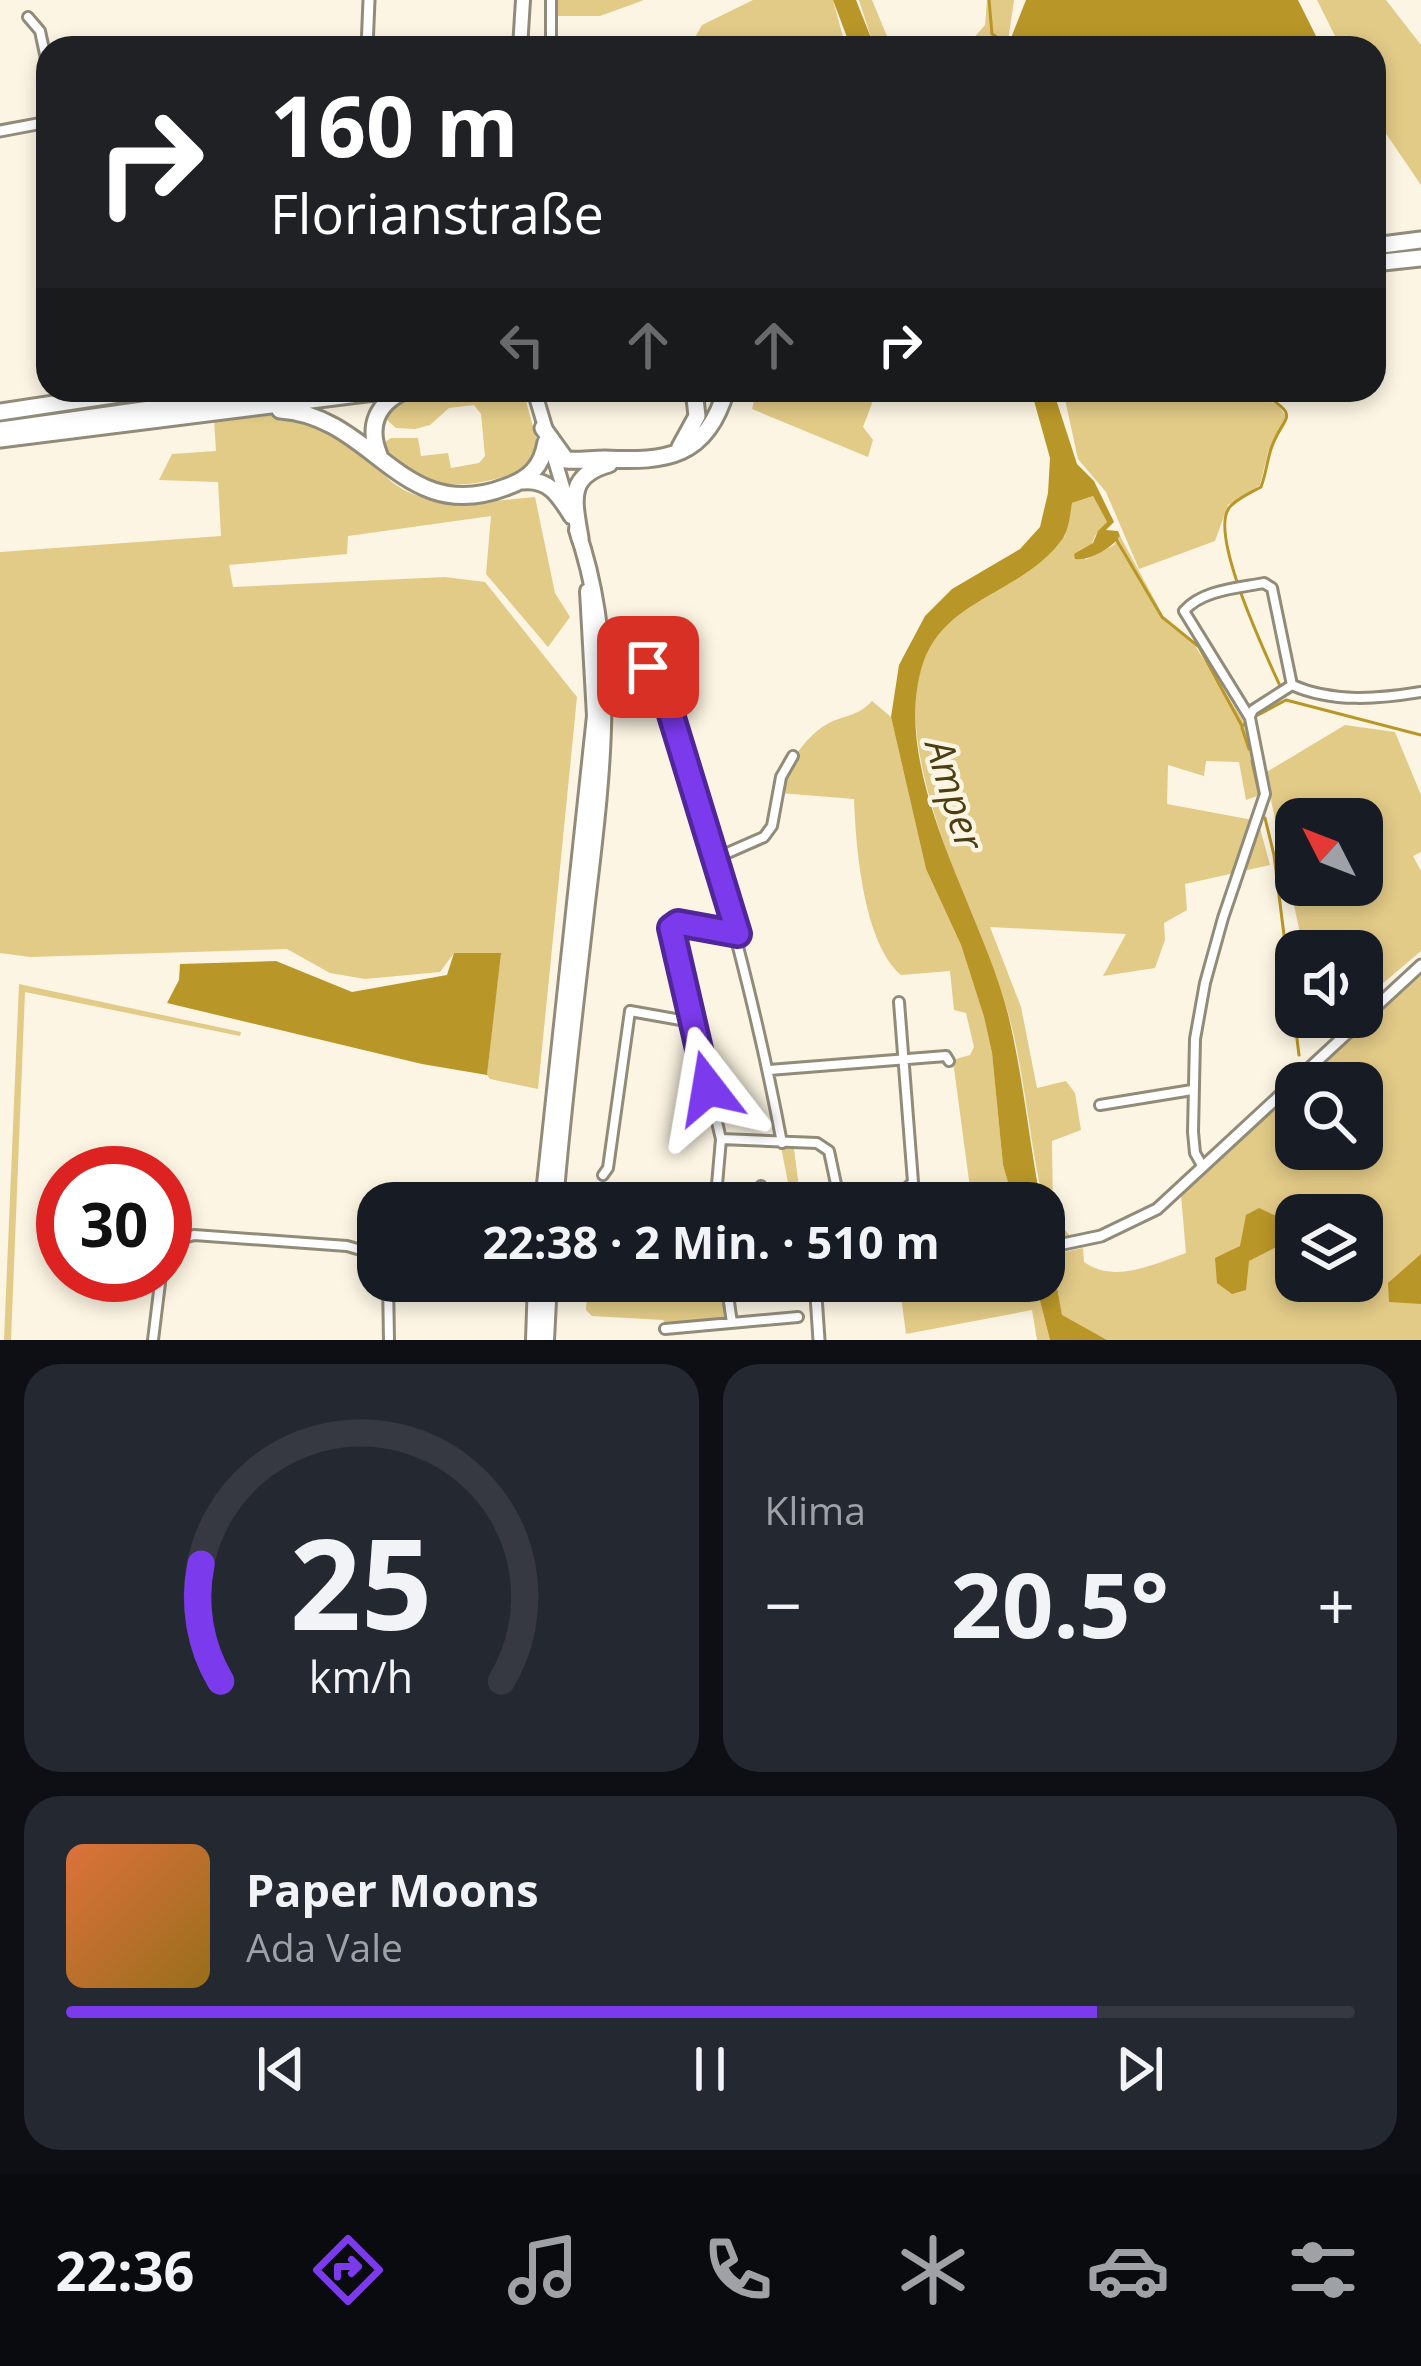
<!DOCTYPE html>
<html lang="de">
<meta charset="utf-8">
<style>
body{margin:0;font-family:"Open Sans",sans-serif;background:#242831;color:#f1f3f6;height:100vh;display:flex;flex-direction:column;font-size:45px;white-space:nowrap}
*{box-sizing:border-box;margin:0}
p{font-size:39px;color:#9ea1a6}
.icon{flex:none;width:66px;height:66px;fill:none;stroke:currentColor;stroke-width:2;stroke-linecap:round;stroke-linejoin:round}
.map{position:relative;height:1340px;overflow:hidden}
.drawer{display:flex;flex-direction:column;gap:24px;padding:24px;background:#0d0f14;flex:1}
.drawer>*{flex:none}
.top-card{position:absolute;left:36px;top:36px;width:1350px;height:366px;border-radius:36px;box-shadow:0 6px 18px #0003;background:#202124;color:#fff;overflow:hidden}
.needle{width:78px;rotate:312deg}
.controls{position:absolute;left:1275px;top:798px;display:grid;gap:24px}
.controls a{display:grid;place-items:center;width:108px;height:108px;border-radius:24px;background:#171b24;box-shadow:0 6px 18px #0003;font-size:60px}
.speed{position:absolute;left:36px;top:1146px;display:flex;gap:24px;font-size:60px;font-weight:700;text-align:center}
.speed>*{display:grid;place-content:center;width:156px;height:156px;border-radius:50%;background:#171b24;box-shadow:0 6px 18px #0003;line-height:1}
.speed .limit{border:18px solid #d22;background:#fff;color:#111}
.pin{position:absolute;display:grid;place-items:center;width:102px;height:102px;color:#fff;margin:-51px;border-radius:24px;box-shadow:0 6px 18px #0006}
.me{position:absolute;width:132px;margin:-66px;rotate:346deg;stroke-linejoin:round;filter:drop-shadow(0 0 9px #0008)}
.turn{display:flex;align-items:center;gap:42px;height:252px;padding:0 36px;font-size:54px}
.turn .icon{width:156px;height:156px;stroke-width:2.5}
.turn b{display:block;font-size:84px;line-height:102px}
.lanes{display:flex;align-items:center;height:114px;padding:0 36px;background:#0003;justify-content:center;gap:60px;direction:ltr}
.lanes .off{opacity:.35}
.big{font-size:90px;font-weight:700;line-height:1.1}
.drawer .widget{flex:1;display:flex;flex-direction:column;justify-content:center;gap:18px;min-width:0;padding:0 42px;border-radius:36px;background:#242831}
.drawer .dial{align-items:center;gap:0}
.dial svg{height:312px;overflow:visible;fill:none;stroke:#363941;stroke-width:7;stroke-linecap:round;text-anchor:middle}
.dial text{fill:#f1f3f6;stroke:none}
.song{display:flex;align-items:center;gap:36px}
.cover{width:144px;height:144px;border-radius:18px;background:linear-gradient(135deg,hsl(20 70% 55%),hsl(40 70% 35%))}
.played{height:12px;border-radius:6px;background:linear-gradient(90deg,#7c3aed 80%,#363941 80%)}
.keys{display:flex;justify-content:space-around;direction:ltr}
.heat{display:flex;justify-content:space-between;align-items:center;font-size:66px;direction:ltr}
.drawer .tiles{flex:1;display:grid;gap:24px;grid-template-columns:1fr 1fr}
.widget:last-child{grid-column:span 2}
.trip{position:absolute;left:357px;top:1182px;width:708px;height:120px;border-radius:36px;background:#171b24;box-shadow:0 6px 18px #0003;font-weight:700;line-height:120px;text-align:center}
.menu{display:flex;height:192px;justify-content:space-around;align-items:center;background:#090b0e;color:#9ea1a6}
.menu .icon{width:84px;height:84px}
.menu .current{color:#7c3aed}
.menu b{font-size:54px;color:#f1f3f6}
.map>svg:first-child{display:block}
.green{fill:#e2ca87;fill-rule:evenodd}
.water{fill:#b99628}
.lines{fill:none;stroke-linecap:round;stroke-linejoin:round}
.stream{stroke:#b99628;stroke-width:3}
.minor-casing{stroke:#918b7a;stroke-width:14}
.tertiary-casing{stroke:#918b7a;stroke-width:15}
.primary-casing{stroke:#918b7a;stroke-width:18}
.trunk-casing{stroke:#918b7a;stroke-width:20}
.motorway-casing{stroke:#918b7a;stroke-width:21}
.minor{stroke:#fff;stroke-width:8}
.tertiary{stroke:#fff;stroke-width:9}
.primary{stroke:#fff;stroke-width:12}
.trunk{stroke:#fff;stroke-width:14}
.motorway{stroke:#fff;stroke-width:15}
.route-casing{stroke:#51269a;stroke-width:30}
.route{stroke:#7c3aed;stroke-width:21}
.labels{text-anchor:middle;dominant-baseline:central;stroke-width:9;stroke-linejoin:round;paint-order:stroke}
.water-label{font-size:39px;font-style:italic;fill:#4c3e12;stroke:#fcf5e3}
</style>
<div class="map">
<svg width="1421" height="1340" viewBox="0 0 1421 1340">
<rect width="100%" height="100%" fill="#fcf5e3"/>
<path class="green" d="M555,0h89l-44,16h-46z
M753,0h80l13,48h-157l13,-23z
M859,0h13l15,36 10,12 -23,-1z
M987,0h27l-7,48h-42l20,-23z
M1317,0h69l35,45v140l-47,-69v-68h-33z
M439,390h84l15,55 -8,22c-47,21 -118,33 -148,-23l9,-6h27l3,18 27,-3 3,15 28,-5 6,-7 -4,-42 -7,-9 -25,3 -19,17 -15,4 -19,-1 -12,-11 22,-22z
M757,390h120l-14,37 10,13 -5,17 -116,-48z
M1063,390h185l31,16 6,9 -1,10 -16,27 -8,33 -32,20 -13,36 -76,28 -33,-77 -28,-33z
M278,415c27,3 67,13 86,35 13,15 21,30 40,40 38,20 89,11 131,7l20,96 15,24 -22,30 -62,-73 5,-58 -143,20 -1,18 -118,11 4,22 212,-10 40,5 92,115 -39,392 -48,-10 -3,-4 13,-122h-46l-14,19 -75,7 -35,-6 -43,-24 -257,8 -30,-4v-401l221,-16 -3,-54 -59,-2 13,-26 44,-3 -2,-31z
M1093,496l14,26 -12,14 -10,24 29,-15 6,-9 47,87 28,23 53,82 15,66 -17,6 -7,-38 -33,-1 -2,15 -36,-11 -1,39 86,16 7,8 10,37 -85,19 2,26 -23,13 1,17 -10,28 -52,8 23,-42 -136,-7 31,80 16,81 29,-7 9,12 6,37 -29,11 1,74 17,21 -19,2c-5,-12 -4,-22 -7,-35 -15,-60 -19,-132 -37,-194 -29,-96 -135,-281 -72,-374 22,-32 97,-75 130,-99l7,-33z
M872,701l19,16 35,152 35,76 23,72 8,36 11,112 11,38h-42l-18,-135 -5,-7 21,-6 4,-8 -8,-34 -12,-3 -4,-39 -49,4c-38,-33 -45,-128 -47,-176l-74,-6c6,-26 24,-57 49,-70 17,-8 29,-7 43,-22z
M1345,725l50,7 26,63v57l-8,4 8,15v80l-59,50v-50h-58l-39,-178zM1296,819h66v66h-66z
M1421,971v369h-314l-45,-24 -12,-61 33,-7 1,14c31,22 70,2 102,-9l-5,-58 115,-109v63h66v-66h-62zM1296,1215h66v66h-66z
M19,984l222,48 -1,4 -215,-44 -14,348h-7z
M781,1147l13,2 7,54h-9z
M584,1187l131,10 1,6h-127z
M588,1281h135l4,40 -58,6 -6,-7 -71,-4 -6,-6z
M899,1281h136l15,59h-13l-5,-30 -126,24z"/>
<path class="water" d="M833,0h23l19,48h-24z
M1026,0h272l24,48h-315z
M1031,390h22l24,74 17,17 20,41 -8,8 12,1 2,5c-8,12 -30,25 -45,23l-1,-5 19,-11 5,-12 9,-9 -14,-26 -21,7c-2,11 -3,26 -9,35 -38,55 -118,59 -140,125 -35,108 59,247 85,351 15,62 21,126 33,189h-27l-11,-38 -11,-112 -8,-36 -23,-72 -35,-76 -35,-152 8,-52 26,-49 27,-27 68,-40 20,-22 8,-34 2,-35z
M454,953h47l-14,122 -65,-11 -255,-61 12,-23 1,-16 96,-3 76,31 95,-17z
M1259,1208l15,7h31h-9v22l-47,24 -3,29 -14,4 -15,-11 -2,-25 25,-12 6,-31z
M1044,1217l18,98 45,25h-57l-15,-59h9z
M1421,1254v50l-32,-2 -1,-19z"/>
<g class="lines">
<path class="stream" d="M989,0l3,34 16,10
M1257,390c48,29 26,23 14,59 -4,12 -5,25 -10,38 -9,5 -25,12 -32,21 -20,27 37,147 51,178
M1116,539l46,78 37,30 43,79 3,-2
M1258,715l28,-15 135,35
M1242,728l7,21
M1252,761l7,32
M1265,818l9,37 25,200"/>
<defs>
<path id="minor" d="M551,0v48
M28,17l12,14 8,37
M648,667l10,5c49,156 94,310 124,471
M1250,716l3,-6 39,-25c40,18 87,14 129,7
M716,858l48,-21 8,-11 9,-49 12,-21
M769,1070l177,-14 3,5
M1100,1105l92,-15
M721,1139l96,4 12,8 11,52
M1203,1167l-8,-14 -2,-21 2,-93 10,-56 18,-65 42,-124 -15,-76 -66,-107c18,-21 54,-23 80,-28l8,5 20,97
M603,1175l5,-7 22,-157 62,11
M761,1186l2,17
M716,1196l5,-57 -50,-212 7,-4 60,12
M851,1203l55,-14 7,-7 -14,-180
M165,1254l12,-14 17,-5 153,11 31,9
M388,1281l1,59
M726,1281l6,42
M665,1329l133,-12
M153,1340l8,-65"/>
<path id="tertiary" d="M367,48l2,-48
M0,131l48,-9
M1044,1248l57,-12 56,-27 264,-244
M815,1281l4,59"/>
<path id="primary" d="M520,48l3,-48
M534,390l34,114"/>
<path id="trunk" d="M543,1203l52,-487 -7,-125
M555,1203c8,-98 20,-195 31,-292 15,-128 34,-257 -9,-381
M534,1340l2,-59
M546,1340l3,-59"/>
<path id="motorway" d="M1374,246l47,-6
M1374,263l47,-5
M280,410c95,6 121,117 226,77 23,-8 36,-20 40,-45
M0,412l146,-22
M543,428l23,32c13,1 26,-1 39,-1 62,3 102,-2 121,-69
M0,430l286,-40
M0,439l390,-49
M680,447l17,-31 -3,-26
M379,455c-12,-29 -2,-52 27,-65
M522,481c27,-3 37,14 50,35
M580,538c-6,-37 -14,-62 29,-74"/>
</defs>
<use href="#minor" class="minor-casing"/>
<use href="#tertiary" class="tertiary-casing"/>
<use href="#primary" class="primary-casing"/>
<use href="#trunk" class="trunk-casing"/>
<use href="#motorway" class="motorway-casing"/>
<use href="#minor" class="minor"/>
<use href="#tertiary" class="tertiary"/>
<use href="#primary" class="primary"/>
<use href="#trunk" class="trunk"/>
<use href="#motorway" class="motorway"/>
</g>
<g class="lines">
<defs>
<path id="route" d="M648,667l10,5 80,262 -60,-11 -7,5 37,160"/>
</defs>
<use href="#route" class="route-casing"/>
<use href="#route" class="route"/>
</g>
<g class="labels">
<g class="water-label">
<text transform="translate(956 794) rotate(73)">Amper</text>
</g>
</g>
</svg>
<div class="controls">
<a><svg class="needle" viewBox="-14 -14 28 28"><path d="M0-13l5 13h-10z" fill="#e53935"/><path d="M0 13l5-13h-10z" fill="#9ea1a6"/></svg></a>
<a><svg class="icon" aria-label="sound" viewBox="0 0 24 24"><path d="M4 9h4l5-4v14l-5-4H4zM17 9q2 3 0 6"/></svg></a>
<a><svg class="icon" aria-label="search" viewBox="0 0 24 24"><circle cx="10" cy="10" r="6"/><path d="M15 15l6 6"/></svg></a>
<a><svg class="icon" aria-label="layers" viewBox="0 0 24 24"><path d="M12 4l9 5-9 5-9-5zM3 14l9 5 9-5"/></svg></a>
</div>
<div class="speed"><div class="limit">30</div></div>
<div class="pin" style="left:648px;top:667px;background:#d93025"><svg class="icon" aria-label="arrive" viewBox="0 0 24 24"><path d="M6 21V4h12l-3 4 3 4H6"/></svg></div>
<svg class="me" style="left:708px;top:1088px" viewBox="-20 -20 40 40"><path d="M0-17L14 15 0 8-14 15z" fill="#7c3aed" stroke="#fff" stroke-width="4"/></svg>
<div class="trip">22:38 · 2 Min. · 510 m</div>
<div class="top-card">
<div class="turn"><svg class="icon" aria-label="right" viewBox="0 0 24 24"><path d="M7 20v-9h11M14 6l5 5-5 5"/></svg><div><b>160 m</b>Florianstraße</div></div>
<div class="lanes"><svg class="icon off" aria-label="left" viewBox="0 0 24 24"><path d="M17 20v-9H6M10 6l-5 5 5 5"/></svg><svg class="icon off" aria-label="ahead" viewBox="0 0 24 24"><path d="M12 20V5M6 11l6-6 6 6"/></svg><svg class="icon off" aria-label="ahead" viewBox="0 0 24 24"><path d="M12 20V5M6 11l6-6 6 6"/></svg><svg class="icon" aria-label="right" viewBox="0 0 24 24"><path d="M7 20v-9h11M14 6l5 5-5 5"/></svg></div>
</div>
</div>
<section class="drawer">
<div class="tiles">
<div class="widget dial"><svg viewBox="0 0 100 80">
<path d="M14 69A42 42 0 1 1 86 69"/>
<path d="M14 69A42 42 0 0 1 9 39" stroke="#7c3aed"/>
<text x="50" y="56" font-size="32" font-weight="700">25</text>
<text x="50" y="72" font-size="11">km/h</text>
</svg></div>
<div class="widget"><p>Klima</p>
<div class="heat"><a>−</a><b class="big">20.5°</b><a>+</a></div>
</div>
<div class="widget">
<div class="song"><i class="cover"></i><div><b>Paper Moons</b><p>Ada Vale</p></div></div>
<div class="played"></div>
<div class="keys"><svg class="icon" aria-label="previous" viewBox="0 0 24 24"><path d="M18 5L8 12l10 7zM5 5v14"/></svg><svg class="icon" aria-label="pause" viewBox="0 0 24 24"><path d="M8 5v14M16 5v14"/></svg><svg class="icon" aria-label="next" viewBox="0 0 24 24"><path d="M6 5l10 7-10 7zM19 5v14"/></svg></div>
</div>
</div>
</section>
<nav class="menu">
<b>22:36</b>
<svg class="icon current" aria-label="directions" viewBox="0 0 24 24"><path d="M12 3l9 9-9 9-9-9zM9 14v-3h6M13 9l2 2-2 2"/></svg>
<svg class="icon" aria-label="music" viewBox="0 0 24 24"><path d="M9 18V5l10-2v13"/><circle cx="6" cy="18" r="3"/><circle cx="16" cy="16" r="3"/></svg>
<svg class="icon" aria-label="phone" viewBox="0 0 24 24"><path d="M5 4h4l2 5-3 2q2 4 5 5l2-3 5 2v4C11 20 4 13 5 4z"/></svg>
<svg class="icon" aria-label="climate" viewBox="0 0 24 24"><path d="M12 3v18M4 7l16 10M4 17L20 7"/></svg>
<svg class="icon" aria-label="car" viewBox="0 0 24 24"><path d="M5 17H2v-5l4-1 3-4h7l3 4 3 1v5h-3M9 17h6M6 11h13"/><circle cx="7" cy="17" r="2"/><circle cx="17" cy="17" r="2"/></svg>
<svg class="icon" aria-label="filters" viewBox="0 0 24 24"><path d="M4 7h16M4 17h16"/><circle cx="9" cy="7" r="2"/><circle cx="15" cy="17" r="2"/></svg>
</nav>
